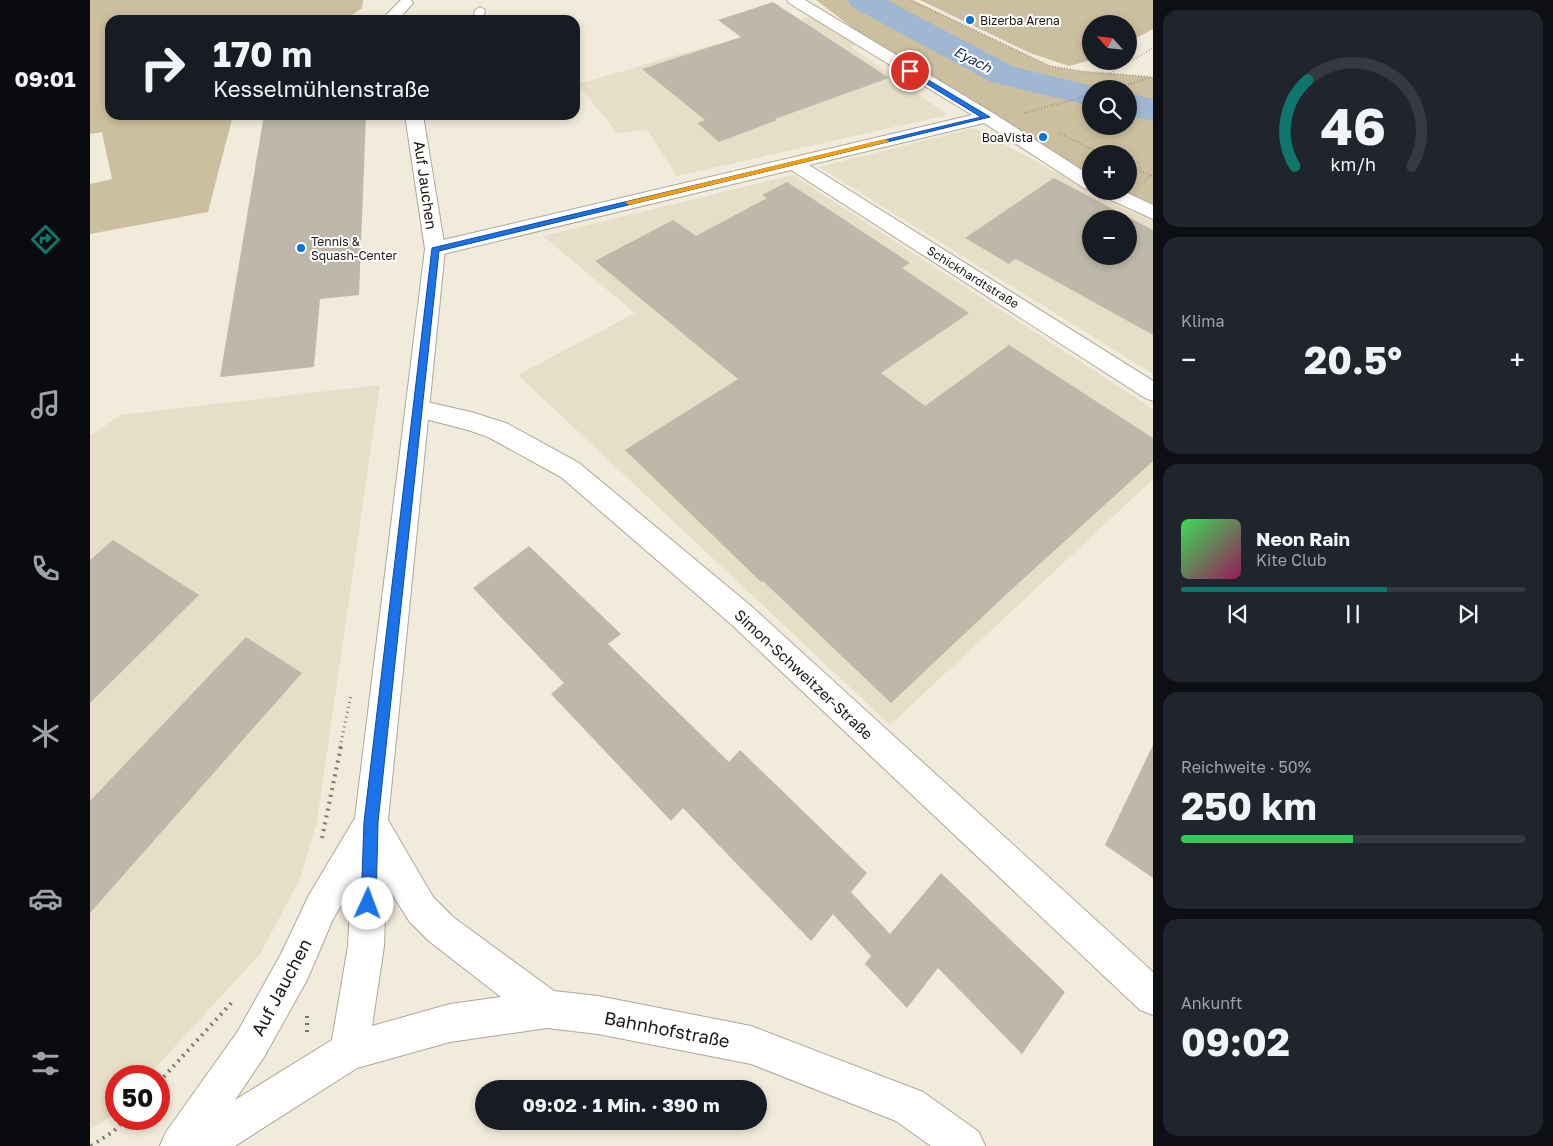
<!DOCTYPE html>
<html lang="de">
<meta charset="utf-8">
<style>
body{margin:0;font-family:"Golos Text",sans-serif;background:#20242c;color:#f1f3f6;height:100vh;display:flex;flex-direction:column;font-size:19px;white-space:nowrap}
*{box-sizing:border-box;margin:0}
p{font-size:16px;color:#9ea1a6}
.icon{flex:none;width:28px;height:28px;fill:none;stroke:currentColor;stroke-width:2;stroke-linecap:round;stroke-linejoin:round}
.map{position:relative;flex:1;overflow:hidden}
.sheet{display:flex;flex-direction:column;gap:10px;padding:10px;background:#0d0f14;width:400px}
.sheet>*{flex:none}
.banner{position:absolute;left:15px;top:15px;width:475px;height:105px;border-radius:15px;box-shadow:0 2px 8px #0003;background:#171b24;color:#f1f3f6;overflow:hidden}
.needle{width:32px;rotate:297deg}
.fabs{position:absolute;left:992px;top:15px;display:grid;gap:10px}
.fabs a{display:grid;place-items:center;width:55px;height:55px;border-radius:50%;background:#171b24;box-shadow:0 2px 8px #0003;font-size:25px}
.speed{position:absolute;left:15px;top:1065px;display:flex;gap:10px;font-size:25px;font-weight:700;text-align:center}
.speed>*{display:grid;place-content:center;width:65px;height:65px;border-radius:50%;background:#171b24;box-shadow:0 2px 8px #0003;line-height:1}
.speed .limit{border:8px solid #d22;background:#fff;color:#111}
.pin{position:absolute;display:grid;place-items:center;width:42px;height:42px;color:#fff;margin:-21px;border:2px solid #fff;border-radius:50%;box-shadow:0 1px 5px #0007}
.me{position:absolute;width:55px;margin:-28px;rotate:2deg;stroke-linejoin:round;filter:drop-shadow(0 0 4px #0008)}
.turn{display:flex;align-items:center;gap:18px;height:105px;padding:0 25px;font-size:22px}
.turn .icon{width:65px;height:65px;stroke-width:2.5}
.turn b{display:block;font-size:35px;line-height:42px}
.big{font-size:38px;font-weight:700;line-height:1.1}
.sheet .tile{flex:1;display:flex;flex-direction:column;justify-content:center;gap:8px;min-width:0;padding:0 18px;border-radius:15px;background:#20242c}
.sheet .dial{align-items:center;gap:0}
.dial svg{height:130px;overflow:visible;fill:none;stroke:#363941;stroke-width:7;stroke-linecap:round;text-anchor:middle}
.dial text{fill:#f1f3f6;stroke:none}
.song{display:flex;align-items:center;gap:15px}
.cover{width:60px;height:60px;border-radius:8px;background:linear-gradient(135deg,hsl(130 70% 55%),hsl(330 70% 35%))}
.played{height:5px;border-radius:2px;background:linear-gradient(90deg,#0f766e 60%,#363941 60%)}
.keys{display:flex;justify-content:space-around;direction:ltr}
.heat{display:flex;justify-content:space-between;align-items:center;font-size:28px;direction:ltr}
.charge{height:8px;border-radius:4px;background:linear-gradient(90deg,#34c759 50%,#363941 0)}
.trip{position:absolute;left:385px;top:1080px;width:292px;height:50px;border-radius:25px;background:#171b24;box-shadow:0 2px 8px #0003;font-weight:700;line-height:50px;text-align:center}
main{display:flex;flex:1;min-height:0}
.tabs{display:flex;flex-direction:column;width:90px;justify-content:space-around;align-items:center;background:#090b0e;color:#9ea1a6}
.tabs .icon{width:35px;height:35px}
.tabs .current{color:#0f766e}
.tabs b{font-size:22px;color:#f1f3f6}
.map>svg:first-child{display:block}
.built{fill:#e7dec8;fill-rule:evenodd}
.green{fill:#ccbf9f;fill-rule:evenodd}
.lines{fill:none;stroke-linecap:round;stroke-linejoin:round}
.river{fill:#a0b7d3;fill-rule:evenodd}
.building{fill:#bdb8a9;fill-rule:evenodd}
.lane-casing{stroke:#aea899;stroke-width:2}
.street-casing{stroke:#aea899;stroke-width:2}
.secondary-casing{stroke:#aea899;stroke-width:2}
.path-far2{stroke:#7d786e;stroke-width:2;stroke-dasharray:0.5 2.5;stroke-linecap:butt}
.path-far1{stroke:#7d786e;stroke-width:3;stroke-dasharray:1 4;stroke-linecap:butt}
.path{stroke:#7d786e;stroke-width:4;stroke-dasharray:2 5;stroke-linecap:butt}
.lane{fill:#fff;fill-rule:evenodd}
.street{fill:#fff;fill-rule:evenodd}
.secondary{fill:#fff;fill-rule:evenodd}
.route{fill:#1a73e8;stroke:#114b97}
.slow{fill:#f59e0b}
.poi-dot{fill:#0475dc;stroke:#fff;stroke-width:2}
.labels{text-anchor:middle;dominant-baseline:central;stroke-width:4;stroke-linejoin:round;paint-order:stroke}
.far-poi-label{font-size:12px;fill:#1b1813;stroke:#fff;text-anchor:start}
.far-street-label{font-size:12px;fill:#1b1813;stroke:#fff}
.far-water-label{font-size:14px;font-style:italic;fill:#0d2e53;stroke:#fff}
.street-label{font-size:15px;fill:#1b1813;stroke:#fff}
.near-street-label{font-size:18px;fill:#1b1813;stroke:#fff}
</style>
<main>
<nav class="tabs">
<b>09:01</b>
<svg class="icon current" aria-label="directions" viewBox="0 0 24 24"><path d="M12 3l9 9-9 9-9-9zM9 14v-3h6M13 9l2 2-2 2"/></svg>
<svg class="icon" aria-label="music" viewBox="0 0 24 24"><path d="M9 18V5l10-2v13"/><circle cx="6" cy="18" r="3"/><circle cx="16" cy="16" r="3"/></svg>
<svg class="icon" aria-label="phone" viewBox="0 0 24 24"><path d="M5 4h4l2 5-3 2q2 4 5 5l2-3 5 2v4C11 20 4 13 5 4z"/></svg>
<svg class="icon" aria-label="climate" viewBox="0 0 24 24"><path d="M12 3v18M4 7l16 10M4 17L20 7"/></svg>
<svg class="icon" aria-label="car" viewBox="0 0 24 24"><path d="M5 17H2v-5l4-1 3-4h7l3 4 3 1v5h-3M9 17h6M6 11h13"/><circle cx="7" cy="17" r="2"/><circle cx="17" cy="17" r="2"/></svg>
<svg class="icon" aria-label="filters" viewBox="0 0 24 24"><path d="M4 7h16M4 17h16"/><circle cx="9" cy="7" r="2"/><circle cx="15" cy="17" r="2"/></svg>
</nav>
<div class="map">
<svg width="1063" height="1146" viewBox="0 0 1063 1146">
<rect width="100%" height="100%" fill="#f1ebdb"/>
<path class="built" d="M727,14l46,29 -12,4 97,68 -271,61 -30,-46 -30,3 -39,-49 138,-40 3,2 14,-5z
M884,128l144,78 35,15v153l-334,-207zM1001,219h38v37h-38z
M703,175l360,234v70l-263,246 -372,-350 117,-62 -92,-77z
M290,385l-63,437 -18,59 -39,73 -112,122h-32v35l-5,6 -21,12v-693l30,-21z"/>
<path class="green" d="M0,0h273l-1,8 -16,11 -12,1h-224v95h123l-25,97 -118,22v-50l22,-5 -10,-47 -12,2z
M726,0h96l138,66 30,5 73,6v128l-31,-14h7v-37h-38v24l-3,-2 -230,-144zM1001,89h38v37h-38z
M830,0h233v29l-24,13v-18h-38v36l-22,6 -39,-13z"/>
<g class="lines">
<path class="river" d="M757,0h40l127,67 90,22h-13v17l-100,-24 -139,-75z
M1039,93l24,6v22l-24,-6z"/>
</g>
<path class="building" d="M683,2l116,76 -114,41 2,1 -58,22 -22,-19 8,-3 -63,-51 99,-32 -23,-17z
M174,115h102l-7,180 -39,4 -6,68 -94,10z
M964,178l99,52v105l-137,-76 -7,5 -44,-26zM1001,219h38v37h-38z
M697,182l123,81 -8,5 67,45 -88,60 44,33 84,-61 144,93v23l-142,129 -120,113 -128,-122 -2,1 -136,-132 113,-71 -143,-118 78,-41 23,16 71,-38 -5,-3z
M23,540l86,55 -109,108v-143z
M439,546l92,88 -13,10 121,118 11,-12 127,123 -16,19 39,42 51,-61 124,119 -43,62 -84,-86 -31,40 -42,-44 6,-8 -38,-42 -22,27 -128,-133 -12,13 -120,-127 13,-11 -91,-95z
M156,637l56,36 -212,240v-112z
M1063,745v133l-48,-33z"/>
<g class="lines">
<defs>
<path id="lane" d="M390,7l5,3 -2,10h-10l2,-10z"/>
<path id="street" d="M697,0h18l188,113 98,63v14l-7,-2 -100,-65 -175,42 344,216v20l-8,-3 -354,-228 -356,86 -7,-2 -3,-5 3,-5 7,-2 537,-127 -183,-112z
M1008,191h25l30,14v14l-53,-24z
M328,400l53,12 35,11 73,40 172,143 402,366v43l-13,-5 -409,-386 -170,-147 -73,-40 -20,-7 -58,-15 -4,-6 4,-6z"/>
<path id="secondary" d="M311,0h10l2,3 -15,17h-17z
M315,115h18l22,134 -57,571 45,77 20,20 101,74 44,5 153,30 172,66 56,40 6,14h-54l-35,-25 -145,-57 -153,-30 -51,-6 -97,14 -93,26 -122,78h-75l6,-14 72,-101 43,-77 28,-59 46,-77 70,-569zM296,884l23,37 20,20 72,56 -51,7 -78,22 12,-80zM261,889l-3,57 -16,94 -97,60 29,-43 43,-77 26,-61z"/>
</defs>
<use href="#lane" class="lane-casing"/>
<use href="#street" class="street-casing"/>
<use href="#secondary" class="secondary-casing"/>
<path class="path-far2" d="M821,0l139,66 30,5 73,6
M1020,73l43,-25
M1024,89l35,-11
M934,113l67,-18
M969,133l42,21
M1039,167l24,9
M1054,182l7,-7"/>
<path class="path-far1" d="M250,747l11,-52"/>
<path class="path" d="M232,838l19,-92
M217,1016v19
M69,1082l75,-82
M1,1146l23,-15 11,-12"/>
<use href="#lane" class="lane"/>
<use href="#street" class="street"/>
<use href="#secondary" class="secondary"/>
</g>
<path class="route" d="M820,69l80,48 -551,134 -61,571 -2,82 -2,5 -6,2 -5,-2 -2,-5 3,-82 68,-574 549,-131 -74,-45 -1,-1z"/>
<path class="slow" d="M795,139l4,2 -1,1 -259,63 -4,-3z"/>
<g class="poi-dot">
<circle cx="880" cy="20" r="5"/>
<circle cx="953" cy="137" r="5"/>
<circle cx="211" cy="248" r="5"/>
</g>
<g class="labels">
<g class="far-poi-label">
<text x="890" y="20">Bizerba Arena</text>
<text x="943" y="137" text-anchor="end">BoaVista</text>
<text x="221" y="241">Tennis &amp;<tspan x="221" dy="14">Squash-Center</tspan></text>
</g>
<g class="far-street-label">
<text transform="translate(883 277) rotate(32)">Schickhardtstraße</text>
</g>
<g class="far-water-label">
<text transform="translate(883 59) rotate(28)">Eyach</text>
</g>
<g class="street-label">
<text transform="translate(336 185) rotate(82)">Auf Jauchen</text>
<text transform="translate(714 674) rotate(43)">Simon-Schweitzer-Straße</text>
</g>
<g class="near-street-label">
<text transform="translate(191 987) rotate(-62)">Auf Jauchen</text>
<text transform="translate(577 1029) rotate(11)">Bahnhofstraße</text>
</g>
</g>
</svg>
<div class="fabs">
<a><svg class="needle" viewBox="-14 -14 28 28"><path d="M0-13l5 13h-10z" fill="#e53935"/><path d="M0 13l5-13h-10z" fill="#9ea1a6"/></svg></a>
<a><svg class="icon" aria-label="search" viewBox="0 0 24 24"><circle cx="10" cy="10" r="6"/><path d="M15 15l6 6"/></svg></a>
<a>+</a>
<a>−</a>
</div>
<div class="speed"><div class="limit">50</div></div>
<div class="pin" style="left:820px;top:71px;background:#d93025"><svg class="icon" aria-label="arrive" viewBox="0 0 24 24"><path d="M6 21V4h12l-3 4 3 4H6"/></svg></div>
<svg class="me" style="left:278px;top:904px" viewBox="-20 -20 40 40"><circle r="19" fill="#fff"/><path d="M0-13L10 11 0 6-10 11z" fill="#1a73e8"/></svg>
<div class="trip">09:02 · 1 Min. · 390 m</div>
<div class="banner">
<div class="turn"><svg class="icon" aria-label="right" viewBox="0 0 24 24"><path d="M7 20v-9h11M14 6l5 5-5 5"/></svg><div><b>170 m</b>Kesselmühlenstraße</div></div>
</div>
</div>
<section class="sheet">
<div class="tile dial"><svg viewBox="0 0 100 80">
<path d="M14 69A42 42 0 1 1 86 69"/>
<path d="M14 69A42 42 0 0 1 22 16" stroke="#0f766e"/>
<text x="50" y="56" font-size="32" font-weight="700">46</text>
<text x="50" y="72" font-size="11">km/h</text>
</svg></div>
<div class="tile"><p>Klima</p>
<div class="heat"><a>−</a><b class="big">20.5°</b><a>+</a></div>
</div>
<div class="tile">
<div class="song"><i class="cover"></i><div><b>Neon Rain</b><p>Kite Club</p></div></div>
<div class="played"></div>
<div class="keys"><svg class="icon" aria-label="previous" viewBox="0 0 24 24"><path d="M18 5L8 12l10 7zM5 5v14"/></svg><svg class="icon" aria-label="pause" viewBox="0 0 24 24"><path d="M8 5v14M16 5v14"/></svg><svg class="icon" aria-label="next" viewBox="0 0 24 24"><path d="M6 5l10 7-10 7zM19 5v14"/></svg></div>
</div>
<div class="tile"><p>Reichweite · 50%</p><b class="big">250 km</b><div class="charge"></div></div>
<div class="tile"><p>Ankunft</p><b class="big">09:02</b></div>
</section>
</main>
